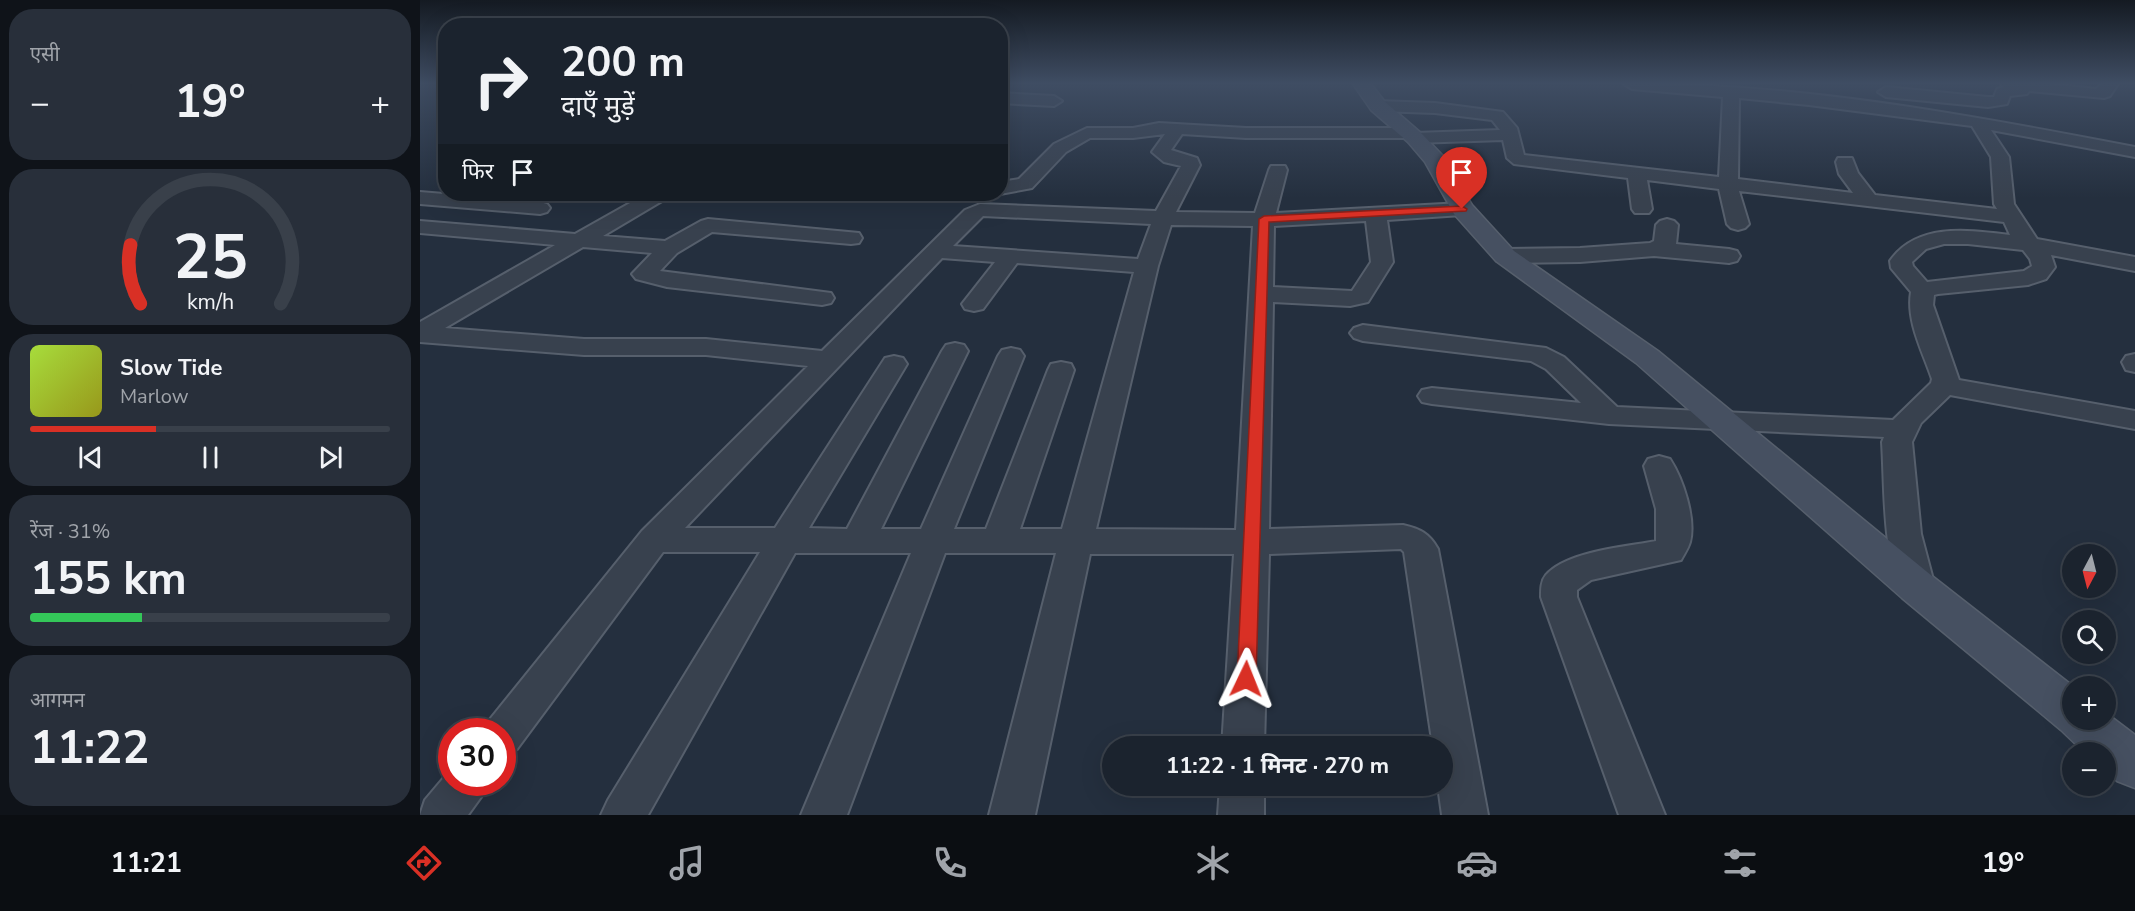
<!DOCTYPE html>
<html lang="hi">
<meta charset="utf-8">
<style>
body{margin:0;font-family:"Nunito Sans","Noto Sans Devanagari",sans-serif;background:#282f3a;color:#f1f3f6;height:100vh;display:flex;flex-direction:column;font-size:22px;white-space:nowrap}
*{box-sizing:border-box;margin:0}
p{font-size:20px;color:#a0a4aa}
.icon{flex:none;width:33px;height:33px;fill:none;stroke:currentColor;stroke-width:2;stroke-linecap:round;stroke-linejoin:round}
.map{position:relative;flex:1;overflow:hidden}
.sheet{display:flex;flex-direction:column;gap:9px;padding:9px;background:#0f1319;width:420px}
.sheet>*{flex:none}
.top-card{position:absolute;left:18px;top:18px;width:570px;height:183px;border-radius:24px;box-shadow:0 6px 24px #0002,0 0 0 2px #39404a;background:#1b232e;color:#f1f3f6;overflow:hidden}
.needle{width:39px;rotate:187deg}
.buttons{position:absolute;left:1642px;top:544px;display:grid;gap:12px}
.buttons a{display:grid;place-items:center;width:54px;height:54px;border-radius:50%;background:#1b232e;box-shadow:0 6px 24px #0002,0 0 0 2px #39404a;font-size:30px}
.speed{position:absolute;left:18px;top:718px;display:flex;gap:12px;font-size:30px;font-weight:700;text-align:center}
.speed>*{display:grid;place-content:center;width:78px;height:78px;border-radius:50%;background:#1b232e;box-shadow:0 6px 24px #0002,0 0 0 2px #39404a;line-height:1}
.speed .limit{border:9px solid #d22;background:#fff;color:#111}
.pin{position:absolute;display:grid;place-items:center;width:51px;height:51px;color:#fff;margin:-62px -26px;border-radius:50% 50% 50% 0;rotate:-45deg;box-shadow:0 0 6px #0007}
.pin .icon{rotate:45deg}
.me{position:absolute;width:66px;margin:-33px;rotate:2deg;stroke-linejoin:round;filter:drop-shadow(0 0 4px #0008)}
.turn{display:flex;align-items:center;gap:21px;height:126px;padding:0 24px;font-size:27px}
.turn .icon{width:78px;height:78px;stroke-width:2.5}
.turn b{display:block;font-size:42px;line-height:51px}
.then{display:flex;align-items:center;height:57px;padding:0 24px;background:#0003;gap:12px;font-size:22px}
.big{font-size:45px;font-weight:700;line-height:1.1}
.sheet .tile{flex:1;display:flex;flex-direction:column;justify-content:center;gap:9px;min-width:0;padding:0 21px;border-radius:24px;background:#282f3a}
.sheet .dial{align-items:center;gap:0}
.dial svg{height:156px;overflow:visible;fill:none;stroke:#39404a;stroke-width:7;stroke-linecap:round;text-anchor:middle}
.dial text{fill:#f1f3f6;stroke:none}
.song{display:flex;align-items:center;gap:18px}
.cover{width:72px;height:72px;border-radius:9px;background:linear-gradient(135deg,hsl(80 70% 55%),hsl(60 70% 35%))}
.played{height:6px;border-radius:3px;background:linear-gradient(90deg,#d93025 35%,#39404a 35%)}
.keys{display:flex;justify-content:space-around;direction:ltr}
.heat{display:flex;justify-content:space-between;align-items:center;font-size:33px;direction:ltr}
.charge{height:9px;border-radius:4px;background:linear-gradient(90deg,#34c759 31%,#39404a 0)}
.trip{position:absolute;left:682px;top:736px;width:351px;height:60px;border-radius:30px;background:#1b232e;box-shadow:0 6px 24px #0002,0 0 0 2px #39404a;font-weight:700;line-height:60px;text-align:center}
.tabs{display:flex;height:96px;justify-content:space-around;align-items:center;background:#0b0e12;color:#a0a4aa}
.tabs .icon{width:42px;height:42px}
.tabs .current{color:#d93025}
.tabs b{font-size:27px;color:#f1f3f6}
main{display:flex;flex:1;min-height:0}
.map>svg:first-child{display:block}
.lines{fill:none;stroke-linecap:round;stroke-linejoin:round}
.minor-casing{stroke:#565f6c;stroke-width:4}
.secondary-casing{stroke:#565f6c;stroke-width:3}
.minor{fill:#38414e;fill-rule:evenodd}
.secondary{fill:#465061;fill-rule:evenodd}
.route{fill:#d93025;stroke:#8d1f18;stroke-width:1.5}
</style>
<main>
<section class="sheet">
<div class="tile"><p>एसी</p>
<div class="heat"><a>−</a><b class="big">19°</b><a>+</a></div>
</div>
<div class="tile dial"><svg viewBox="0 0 100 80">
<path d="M14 69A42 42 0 1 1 86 69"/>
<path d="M14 69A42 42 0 0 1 9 39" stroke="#d93025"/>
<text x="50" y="56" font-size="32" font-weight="700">25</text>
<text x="50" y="72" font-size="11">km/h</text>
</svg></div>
<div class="tile">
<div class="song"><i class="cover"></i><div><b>Slow Tide</b><p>Marlow</p></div></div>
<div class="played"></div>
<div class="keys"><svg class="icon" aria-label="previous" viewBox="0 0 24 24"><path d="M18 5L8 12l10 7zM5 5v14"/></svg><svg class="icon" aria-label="pause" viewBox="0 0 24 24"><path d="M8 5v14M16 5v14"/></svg><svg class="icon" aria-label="next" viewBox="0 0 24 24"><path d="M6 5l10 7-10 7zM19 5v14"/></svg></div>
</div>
<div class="tile"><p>रेंज · 31%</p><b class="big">155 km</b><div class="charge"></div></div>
<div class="tile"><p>आगमन</p><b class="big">11:22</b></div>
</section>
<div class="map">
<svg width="1715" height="815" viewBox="0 0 1715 815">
<rect width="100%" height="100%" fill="#242f3e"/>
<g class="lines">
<defs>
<path id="minor" d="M1204,84c169,-2 345,31 511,63v10l-144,-27 18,27 5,47 23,35 98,18v14l-84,-16 4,12 -9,12 -18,6 -90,9 -4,1 -1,10 26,75 176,31v18l-185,-34 -29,28 -9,19 9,92 14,53 -5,10 -13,4 -13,-4c-22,-41 -19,-109 -22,-155l2,-5 -275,-13 -177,-20 -10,-2 -4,-6 4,-6 10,-2 149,15 -35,-34 -15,-8 -168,-20 -9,-3 -4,-5 4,-5 9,-3 183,23 18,9 53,50 276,13 38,-37 1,-4c-9,-27 -26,-58 -21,-87l-20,-24 -1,-7c27,-39 79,-31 120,-26l-6,-13 -265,-31 10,33 -4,4 -7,2 -7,-2 -4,-4 -8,-35 -72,-9 5,29 -3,4h-14l-3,-4 -4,-31 -114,-14 -7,-6 -4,-18 -88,3 -6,-1 -3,-4h-160l-64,-4 -11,16 26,8 3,7 -24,47 79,1 14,-43 2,-4h14l2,4 -11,43 186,-10 7,2 3,4 -3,4 -7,2 -75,5 6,42 -25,40 -18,4 -77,-4 -4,227 134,-4c17,4 26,8 35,24l50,266h-46l-4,-29h5v-39h-10l-29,-195 -3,-3 -132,5 -5,193h-42l12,-193h-144l-55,261h-46l67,-262h-111l-98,262h-46l110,-262h-116l-147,262h-47l7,-15 152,-248h-97l-146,197 -15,5v-22h-19l4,-9 155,-192 166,-165 -102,-11h-122l-164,-13v-20l135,-77 -135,-12v-12l155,13 71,-40h24l-3,4 -64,38 62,5 36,-20 7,-2 151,14 3,5 -3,5 -8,1 -139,-12 -35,21 -17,18 171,22 3,5 -3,5 -9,2 -155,-18 -31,-8 -4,-5 20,-21 -69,-6 -138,81 139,11h122l116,12 143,-141 15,-6 176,7 25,-45 -17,-4 -12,-10 13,-18 -32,4h-43l-24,14 -34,36 -32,6h-2h2v-12l19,-3 35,-35 33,-16h46l26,-5 87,5h161l8,5 85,-3 -8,-10 -57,-7 -57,-2 -8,-5 8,-5 57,2 68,9 14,16 7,27 195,22 4,-80 -91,-8zM1319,98l70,7 163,21 19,31 3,47 3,5 -122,-14 -17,-22 -6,-15h-14l-2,4 3,12 14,19 -115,-14zM563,216l168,8 -13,35 -185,-13zM946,221l5,41 -19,29 -79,-4 1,-61zM751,225l82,1 -17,304 -140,-1 62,-263zM1524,244h24l55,6 7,9 2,7 -8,5 -97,11 -14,-16 -1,-4 14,-13zM522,258l53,4 -33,42 3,5 9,2 9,-2 34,-46 117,9 -72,257h-42l54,-159 -3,-6 -10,-2 -10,2 -3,6 -62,159h-32l70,-173 -4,-6 -9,-2 -9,2 -4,6 -77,173h-40l87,-178 -4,-6 -9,-2 -9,2 -4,6 -95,178 -38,-1 98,-164 -4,-6 -9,-2 -9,2 -110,170h-90z
M1581,84h48l47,5 6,-5h16l-8,12 -6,2 -75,-7 -2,3 -17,2 -3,8 -19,3 -102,-10 -8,-5 8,-5 102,10h6l3,-8 7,-2z
M580,93l54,3 8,5 -8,5 -54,-3z
M0,192l120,10 7,2 3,4 -3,4 -7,2 -120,-10z
M1247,219l7,2 4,4 -2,19 53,5 8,2 3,5 -3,5 -8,2 -75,-7 -74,6 -75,1 -8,-2 -3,-5 3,-5 8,-2 75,-1 70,-5 4,-2 2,-16 4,-4z
M1715,354v18l-9,-2 -4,-8 4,-6z
M1239,456l11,3c13,20 26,59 20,83 -2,7 -6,12 -9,18l-90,20 -14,10v7l88,218h-46l-78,-218c0,-8 0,-16 5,-22 21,-24 80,-28 110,-34v-32l-12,-43 4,-7z
M32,768v15h36l-7,14 -13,18h-48l5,-15z
M800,786h44v29h-46z"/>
<path id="secondary" d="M933,84h18l14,18 37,32 20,21 30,50 42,46 144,100 274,225 142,111 -1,33h33v-7l29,22v53l-18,-7 -11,-10v-18h-21l-24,-23 -159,-132 -266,-235 -140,-102 -42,-47 -29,-52 -17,-20 -37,-32z"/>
</defs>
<use href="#minor" class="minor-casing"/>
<use href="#secondary" class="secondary-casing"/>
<use href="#minor" class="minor"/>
<use href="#secondary" class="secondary"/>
</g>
<linearGradient id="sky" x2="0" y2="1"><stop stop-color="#141a22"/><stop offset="0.42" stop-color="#3f4d63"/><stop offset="1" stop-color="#3f4d63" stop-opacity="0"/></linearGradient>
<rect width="1715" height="198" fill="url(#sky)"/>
<path class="route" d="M1042,206l5,3 -1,2 -197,11 -13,457 -3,5 -7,3 -6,-3 -3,-5 22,-460 5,-3z"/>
</svg>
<div class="buttons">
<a><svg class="needle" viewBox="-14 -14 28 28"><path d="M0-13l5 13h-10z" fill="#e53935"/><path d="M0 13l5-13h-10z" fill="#a0a4aa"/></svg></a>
<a><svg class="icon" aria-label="search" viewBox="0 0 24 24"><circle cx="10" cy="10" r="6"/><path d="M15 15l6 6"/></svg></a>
<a>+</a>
<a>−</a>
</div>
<div class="speed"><div class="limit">30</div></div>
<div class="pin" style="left:1042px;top:209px;background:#d93025"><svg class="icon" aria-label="arrive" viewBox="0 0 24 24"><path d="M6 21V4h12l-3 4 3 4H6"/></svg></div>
<svg class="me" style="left:826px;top:679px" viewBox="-20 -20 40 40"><path d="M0-17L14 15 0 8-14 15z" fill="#d93025" stroke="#fff" stroke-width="4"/></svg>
<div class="trip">11:22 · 1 मिनट · 270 m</div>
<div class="top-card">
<div class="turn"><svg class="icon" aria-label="right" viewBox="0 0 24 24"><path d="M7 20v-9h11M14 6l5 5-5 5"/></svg><div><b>200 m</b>दाएँ मुड़ें</div></div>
<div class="then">फिर<svg class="icon" aria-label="arrive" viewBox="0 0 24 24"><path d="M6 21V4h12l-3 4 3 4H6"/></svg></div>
</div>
</div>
</main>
<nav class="tabs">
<b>11:21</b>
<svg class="icon current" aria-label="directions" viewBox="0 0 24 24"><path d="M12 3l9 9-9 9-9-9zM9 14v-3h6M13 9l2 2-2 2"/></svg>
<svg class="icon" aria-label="music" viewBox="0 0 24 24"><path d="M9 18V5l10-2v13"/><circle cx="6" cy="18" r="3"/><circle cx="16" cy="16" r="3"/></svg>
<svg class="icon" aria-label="phone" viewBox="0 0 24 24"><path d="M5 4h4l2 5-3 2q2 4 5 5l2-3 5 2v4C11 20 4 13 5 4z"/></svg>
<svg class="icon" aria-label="climate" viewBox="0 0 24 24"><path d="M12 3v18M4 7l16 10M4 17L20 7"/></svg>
<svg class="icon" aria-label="car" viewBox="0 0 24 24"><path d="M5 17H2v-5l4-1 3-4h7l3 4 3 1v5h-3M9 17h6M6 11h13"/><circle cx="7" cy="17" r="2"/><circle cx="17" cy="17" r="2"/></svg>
<svg class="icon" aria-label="filters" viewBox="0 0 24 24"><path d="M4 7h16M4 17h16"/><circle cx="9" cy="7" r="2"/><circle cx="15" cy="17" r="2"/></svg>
<b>19°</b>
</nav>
